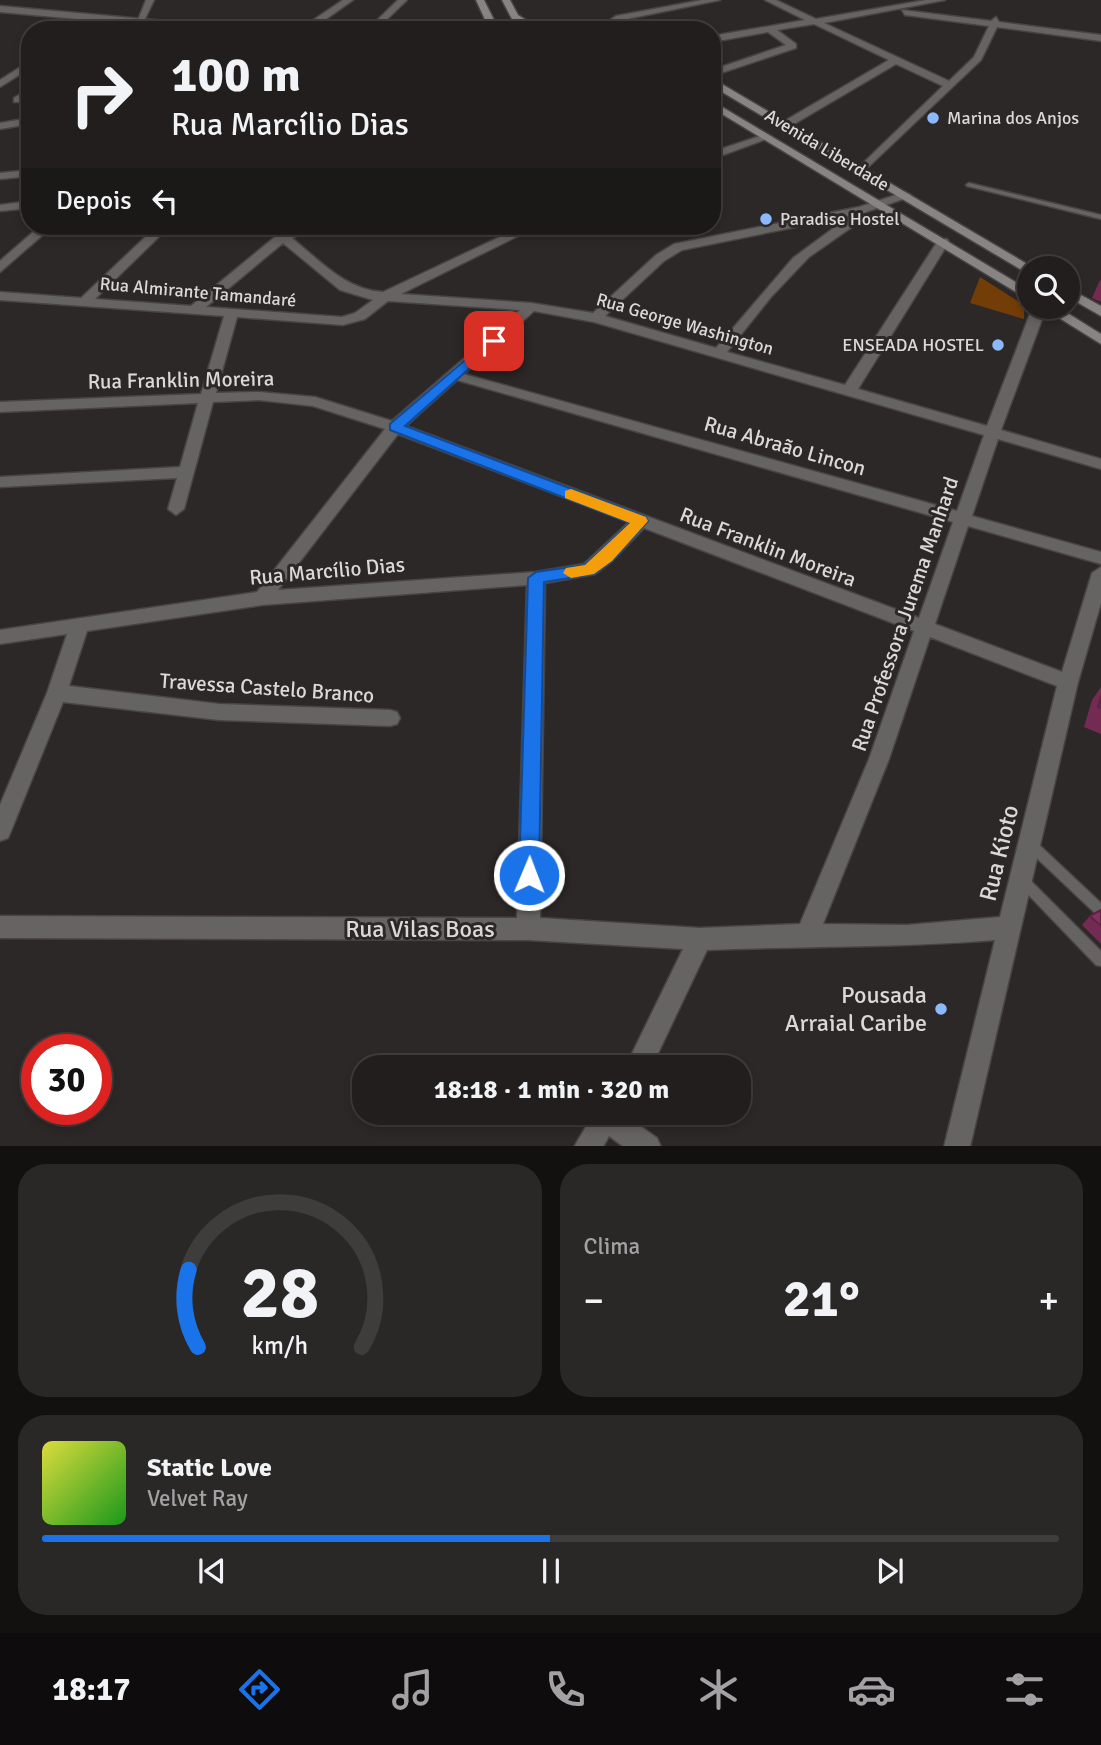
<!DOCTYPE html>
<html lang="pt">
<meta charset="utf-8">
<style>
body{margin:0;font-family:Signika,sans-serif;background:#2a2727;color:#f1f3f6;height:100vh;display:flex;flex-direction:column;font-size:26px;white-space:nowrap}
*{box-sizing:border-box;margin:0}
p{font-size:23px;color:#a2a2a4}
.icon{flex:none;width:38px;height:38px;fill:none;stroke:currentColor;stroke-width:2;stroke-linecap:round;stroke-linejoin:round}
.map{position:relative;height:1146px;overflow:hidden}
.details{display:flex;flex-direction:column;gap:18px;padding:18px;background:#131010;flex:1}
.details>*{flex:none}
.banner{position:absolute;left:21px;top:21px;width:700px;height:214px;border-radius:28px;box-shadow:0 4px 10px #0003,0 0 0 2px #3f3c3c;background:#221e1e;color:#f1f3f6;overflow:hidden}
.buttons{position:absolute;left:1017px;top:256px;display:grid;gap:14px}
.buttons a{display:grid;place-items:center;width:63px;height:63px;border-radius:50%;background:#221e1e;box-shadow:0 4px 10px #0003,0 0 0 2px #3f3c3c;font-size:35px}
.speed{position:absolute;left:21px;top:1034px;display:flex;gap:14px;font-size:35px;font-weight:700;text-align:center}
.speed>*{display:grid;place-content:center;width:91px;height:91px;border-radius:50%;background:#221e1e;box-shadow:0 4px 10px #0003,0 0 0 2px #3f3c3c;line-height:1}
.speed .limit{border:10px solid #d22;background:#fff;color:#111}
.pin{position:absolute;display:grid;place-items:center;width:60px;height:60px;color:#fff;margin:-30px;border-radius:14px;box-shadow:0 4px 10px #0006}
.me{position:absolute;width:77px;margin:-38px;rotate:1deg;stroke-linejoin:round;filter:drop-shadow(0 0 5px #0008)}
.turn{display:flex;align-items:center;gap:24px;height:147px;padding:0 35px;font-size:32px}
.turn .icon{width:91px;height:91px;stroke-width:2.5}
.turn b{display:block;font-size:49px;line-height:60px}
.then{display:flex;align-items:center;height:66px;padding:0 35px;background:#0003;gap:14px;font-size:26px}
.big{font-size:52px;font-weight:700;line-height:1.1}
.details .tile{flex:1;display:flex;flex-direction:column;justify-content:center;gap:10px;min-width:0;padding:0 24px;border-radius:28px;background:#2a2727}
.details .dial{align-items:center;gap:0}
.dial svg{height:182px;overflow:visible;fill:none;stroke:#3f3c3c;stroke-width:7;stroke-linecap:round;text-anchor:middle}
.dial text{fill:#f1f3f6;stroke:none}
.song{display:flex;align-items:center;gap:21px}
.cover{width:84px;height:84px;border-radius:10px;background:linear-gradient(135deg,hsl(60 70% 55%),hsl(120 70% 35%))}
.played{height:7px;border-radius:4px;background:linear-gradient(90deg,#1a73e8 50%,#3f3c3c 50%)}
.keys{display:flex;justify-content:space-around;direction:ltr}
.heat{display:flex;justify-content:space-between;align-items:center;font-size:38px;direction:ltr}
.details .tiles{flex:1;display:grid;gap:18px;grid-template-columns:1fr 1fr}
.tile:last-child{grid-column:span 2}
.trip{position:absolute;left:352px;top:1055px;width:399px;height:70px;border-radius:28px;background:#221e1e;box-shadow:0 4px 10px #0003,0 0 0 2px #3f3c3c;font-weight:700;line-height:70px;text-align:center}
.tab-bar{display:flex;height:112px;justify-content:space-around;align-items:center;background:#0e0c0c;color:#a2a2a4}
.tab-bar .icon{width:49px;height:49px}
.tab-bar .active{color:#1a73e8}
.tab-bar b{font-size:32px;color:#f1f3f6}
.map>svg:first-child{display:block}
.green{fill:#733d07}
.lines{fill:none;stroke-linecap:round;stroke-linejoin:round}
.service-casing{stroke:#494444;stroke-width:3}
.minor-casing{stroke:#494444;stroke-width:3}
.tertiary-casing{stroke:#494444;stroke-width:3}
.secondary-casing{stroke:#494444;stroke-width:3}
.service{fill:#666463;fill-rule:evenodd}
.minor{fill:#666463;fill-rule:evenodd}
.tertiary{fill:#666463;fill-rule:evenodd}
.secondary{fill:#888483;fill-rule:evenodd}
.wall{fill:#732b53}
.building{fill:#863260;stroke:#5e2343;stroke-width:2}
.route{fill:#1a73e8;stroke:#114b97;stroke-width:2}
.slow{fill:#f59e0b}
.poi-dot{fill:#8cb9fc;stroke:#2d2828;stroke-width:2.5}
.labels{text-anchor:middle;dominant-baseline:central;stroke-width:6;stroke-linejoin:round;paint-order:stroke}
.far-poi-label{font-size:18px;fill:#dbd8d8;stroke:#2d2828;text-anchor:start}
.far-street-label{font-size:18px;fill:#dbd8d8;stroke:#2d2828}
.street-label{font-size:21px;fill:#dbd8d8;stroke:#2d2828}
.near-street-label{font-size:24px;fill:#dbd8d8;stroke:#2d2828}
.near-poi-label{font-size:24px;fill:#dbd8d8;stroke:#2d2828;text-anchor:end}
</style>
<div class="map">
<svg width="1101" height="1147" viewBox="0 0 1101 1147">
<rect width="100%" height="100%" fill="#2d2828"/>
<path class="green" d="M980,277l44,28v14l-54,-16z"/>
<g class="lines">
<defs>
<path id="service" d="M969,183l132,32v4l-134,-33 -1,-1z
M1030,839l4,1 67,63v14l-4,-2 -71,-67 -2,-4 2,-4z
M1023,875l4,2 74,74v15l-5,-1 -77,-80 -2,-4 2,-4z"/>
<path id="minor" d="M146,0h8l-12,25h-6z
M343,0h10l-41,29h-6v-4z
M398,0h9l-31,30h-9z
M702,0h18l-98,20 -16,10h-11l21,-14z
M765,0h11l40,19 110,-19h19l-121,23 125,58 25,-24 15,-31 -84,-11 -3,-5 89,11 5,-4 3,5 102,13v6l-104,-14 -16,33 -118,112 -6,-3 2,-2 84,-81 -47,-22 -107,63h-8v-4l108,-63 -75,-36 -37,6 19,14v4l-84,28v-6l74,-25 -18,-13 -56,10v-6l93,-16z
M87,16l7,2 -14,12h-10z
M126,20l7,2 -9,8h-10z
M30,61v7l-30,19v-7z
M30,88v8l-8,6h-8v-4z
M30,118v6l-30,5v-6z
M763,135l9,2 -60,22v-7z
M30,170v6l-30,3v-6z
M905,192l6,3 -2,2 -43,15 -14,15 -43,30 -38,40 -44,55 118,33 94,-146h8l2,3 -91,147 129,37 46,-120h14l-46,124 100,29v10l-103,-30 -26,77 129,36v12l-133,-38 -33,98 127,48 30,-99 9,-6v36l-23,79 -108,465h-26l51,-207c-96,8 -192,6 -288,10l-56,118h-26l58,-119 -155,-9 -528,-2v-22l517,2 10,-333 -265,20 -175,26 -18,55 150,18 171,6 7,2 3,6 -3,6 -7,2 -171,-6 -156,-18 -52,129 -3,7 -8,3v-36l47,-112 20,-59 -67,10v-14l257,-38 128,-163 -72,-23 -54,-6 -46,2 -29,107 -8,6 -8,-6 9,-31 -177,9v-10l180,-10 18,-64 -198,9v-10l201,-8 23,-78 -224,-16v-8l81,6 76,-72h13l-75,73 96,7 84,-69 -12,-11h13l9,7 18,-7h16l-27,12c28,23 54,52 91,54l140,-66h15l-137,68 130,9 62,10 63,-58 18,-11 185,-37zM850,216l-57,42 -77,90 -111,-32 59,-55 18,-11zM283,243l57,47 33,10 -18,13 -13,4 -136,-10zM388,301l132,9 -128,111 -77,-24 -56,-5 -43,1 21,-76 106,8 22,-6zM534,311l60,11 390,113 -27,76 -493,-137zM457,380l496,142 -34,96 -513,-192zM398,434l231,88 -45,42 -48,8 -258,18zM644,528l270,103 -45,128 -69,165 -100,4 -160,-10 5,-335 50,-9 17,-13zM930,637l127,49 -57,231 -93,8 -84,-1 66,-165z
M30,201v7l-30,3v-6z
M40,226h13l-53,46v-11z
M594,1113h28l35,25 4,9h-37l-15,-11 -6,11h-29z"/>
<path id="tertiary" d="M0,6l176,16 185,5 4,3 -189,-2 -176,-16z"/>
<path id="secondary" d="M476,0h8l11,22 15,8 -22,-4z
M502,0h8l8,15 11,7 67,8 -72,-4 -12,-7z
M712,79l3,1 319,188h-5v5l-4,-1 -313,-186z
M712,101l317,189v10l-317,-192z
M1068,288l33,18v10l-33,-19z
M1040,306h16l45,28v10z"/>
</defs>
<use href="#service" class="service-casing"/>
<use href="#minor" class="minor-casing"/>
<use href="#tertiary" class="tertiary-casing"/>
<use href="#secondary" class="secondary-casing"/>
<use href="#service" class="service"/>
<use href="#minor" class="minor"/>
<use href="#tertiary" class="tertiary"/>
<use href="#secondary" class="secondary"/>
</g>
<path class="wall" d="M1101,280v22l-9,-4 7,-16z
M1101,687v47l-17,-7 8,-27z
M1101,910v34l-19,-19 8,-9z"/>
<path class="building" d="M1101,696v12l-3,-1z
M1101,910v16l-11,-10z"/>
<path class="route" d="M490,339l10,2 -95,85 241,91 2,4 -36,40 -18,13 -50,8 -5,293 -3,7 -7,2 -7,-2 -3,-7 9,-297 8,-6 49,-7 45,-42 -240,-93v-6z"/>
<path class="slow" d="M571,489l75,28 2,4 -36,40 -18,13 -23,4 -8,-5 3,-5 19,-3 45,-42 -65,-25v-7z"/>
<g class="poi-dot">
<circle cx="933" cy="118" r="7"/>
<circle cx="766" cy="219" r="7"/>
<circle cx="998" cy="345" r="7"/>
<circle cx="941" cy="1009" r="7"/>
</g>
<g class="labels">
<g class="far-poi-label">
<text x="947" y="118">Marina dos Anjos</text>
<text x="780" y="219">Paradise Hostel</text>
<text x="984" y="345" text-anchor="end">ENSEADA HOSTEL</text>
</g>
<g class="far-street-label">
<text transform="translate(827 150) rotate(31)">Avenida Liberdade</text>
<text transform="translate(198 292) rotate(5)">Rua Almirante Tamandaré</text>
<text transform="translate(685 324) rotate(16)">Rua George Washington</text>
</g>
<g class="street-label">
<text transform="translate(181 380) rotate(-1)">Rua Franklin Moreira</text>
<text transform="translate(785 446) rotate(16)">Rua Abraão Lincon</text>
<text transform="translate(768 547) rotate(21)">Rua Franklin Moreira</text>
<text transform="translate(327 571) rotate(-5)">Rua Marcílio Dias</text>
<text transform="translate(905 614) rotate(-71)">Rua Professora Jurema Manhard</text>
<text transform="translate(267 688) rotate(4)">Travessa Castelo Branco</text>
</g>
<g class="near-street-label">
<text transform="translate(999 853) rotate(-76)">Rua Kioto</text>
<text x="420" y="929">Rua Vilas Boas</text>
</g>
<g class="near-poi-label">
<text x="927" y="995">Pousada<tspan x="927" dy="28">Arraial Caribe</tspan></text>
</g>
</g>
</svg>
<div class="buttons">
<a><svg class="icon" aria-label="search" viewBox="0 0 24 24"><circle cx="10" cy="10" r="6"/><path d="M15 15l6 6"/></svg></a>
</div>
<div class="speed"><div class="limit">30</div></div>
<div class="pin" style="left:494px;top:341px;background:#d93025"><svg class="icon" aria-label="arrive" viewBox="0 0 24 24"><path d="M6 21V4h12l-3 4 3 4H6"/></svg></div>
<svg class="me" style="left:529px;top:875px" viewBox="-20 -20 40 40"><circle r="17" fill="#1a73e8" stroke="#fff" stroke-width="3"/><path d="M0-11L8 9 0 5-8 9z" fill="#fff"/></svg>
<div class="trip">18:18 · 1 min · 320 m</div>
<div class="banner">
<div class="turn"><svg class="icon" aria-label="right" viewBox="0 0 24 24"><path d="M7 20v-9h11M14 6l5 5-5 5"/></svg><div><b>100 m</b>Rua Marcílio Dias</div></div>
<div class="then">Depois<svg class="icon" aria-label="left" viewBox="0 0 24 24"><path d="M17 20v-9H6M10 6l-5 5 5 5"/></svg></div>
</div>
</div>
<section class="details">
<div class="tiles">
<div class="tile dial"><svg viewBox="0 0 100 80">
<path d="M14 69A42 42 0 1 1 86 69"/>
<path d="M14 69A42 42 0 0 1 10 35" stroke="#1a73e8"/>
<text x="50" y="56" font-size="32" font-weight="700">28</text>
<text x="50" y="72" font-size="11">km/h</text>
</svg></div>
<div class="tile"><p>Clima</p>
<div class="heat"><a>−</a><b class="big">21°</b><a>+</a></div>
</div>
<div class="tile">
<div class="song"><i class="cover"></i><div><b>Static Love</b><p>Velvet Ray</p></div></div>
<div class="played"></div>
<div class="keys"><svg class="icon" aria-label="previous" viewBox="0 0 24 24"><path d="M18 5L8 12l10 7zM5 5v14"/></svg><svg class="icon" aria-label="pause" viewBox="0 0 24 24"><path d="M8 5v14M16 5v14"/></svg><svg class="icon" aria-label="next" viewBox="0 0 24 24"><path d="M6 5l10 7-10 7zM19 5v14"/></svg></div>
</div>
</div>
</section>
<nav class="tab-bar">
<b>18:17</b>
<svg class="icon active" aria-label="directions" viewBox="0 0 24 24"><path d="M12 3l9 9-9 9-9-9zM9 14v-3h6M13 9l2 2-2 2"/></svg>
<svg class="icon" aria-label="music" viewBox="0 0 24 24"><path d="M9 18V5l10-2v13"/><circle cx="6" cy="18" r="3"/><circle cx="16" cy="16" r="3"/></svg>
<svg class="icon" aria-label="phone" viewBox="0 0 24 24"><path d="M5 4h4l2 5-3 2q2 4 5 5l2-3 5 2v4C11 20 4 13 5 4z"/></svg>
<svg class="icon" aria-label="climate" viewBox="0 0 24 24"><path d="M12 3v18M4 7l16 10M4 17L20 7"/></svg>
<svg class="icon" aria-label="car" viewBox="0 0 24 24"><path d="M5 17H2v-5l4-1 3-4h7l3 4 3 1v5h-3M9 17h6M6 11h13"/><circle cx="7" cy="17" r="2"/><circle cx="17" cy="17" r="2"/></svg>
<svg class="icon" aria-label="filters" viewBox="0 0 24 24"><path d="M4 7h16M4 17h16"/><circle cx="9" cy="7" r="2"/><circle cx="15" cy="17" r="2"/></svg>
</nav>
